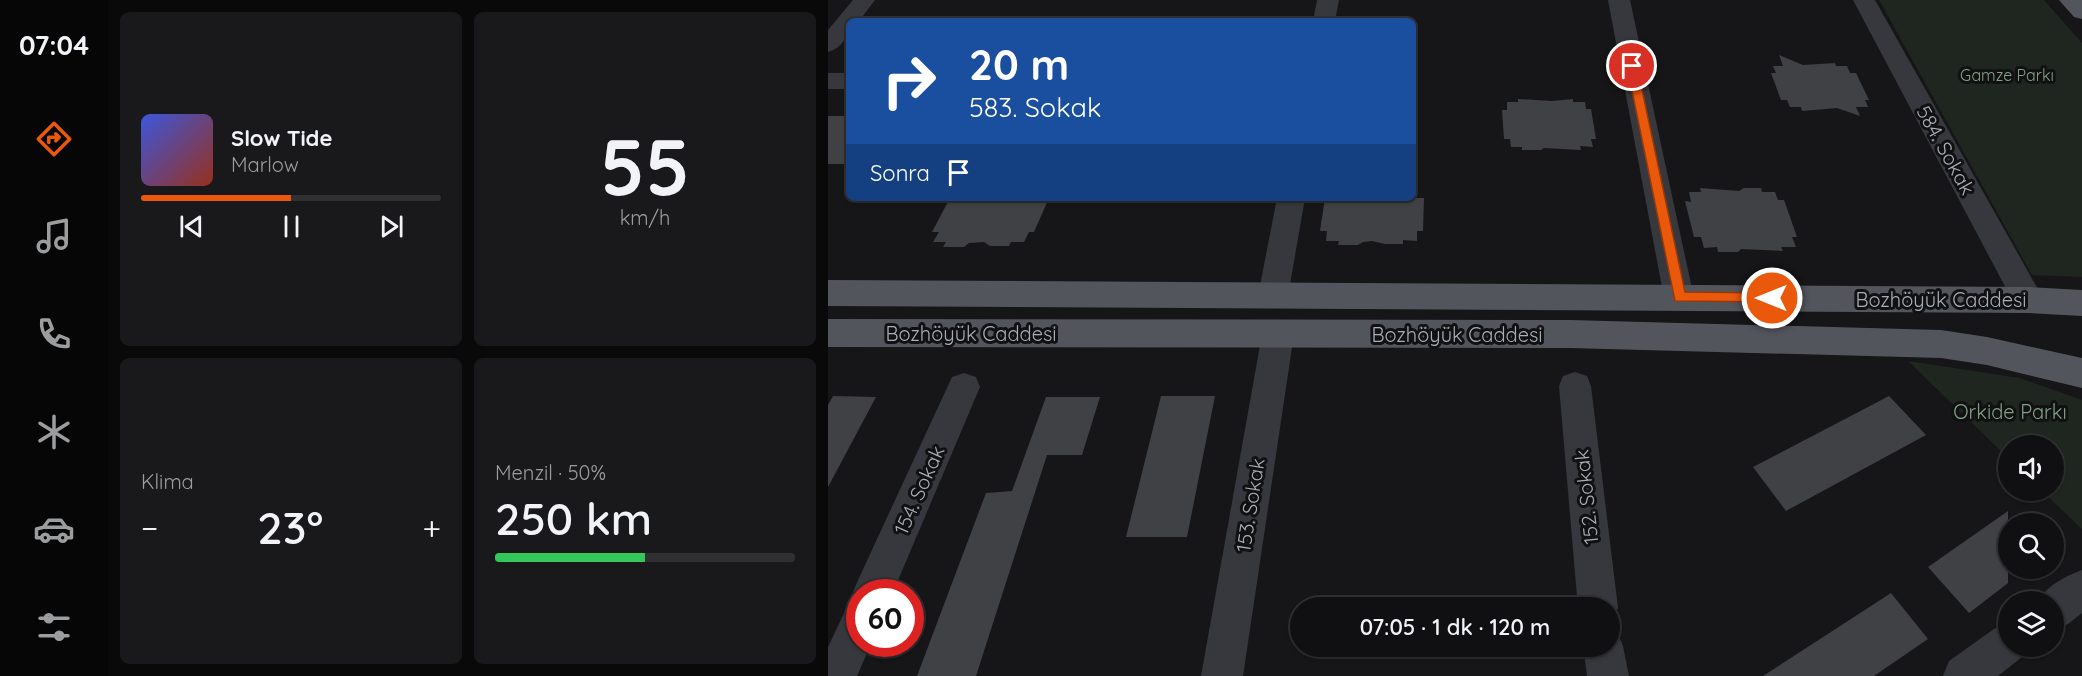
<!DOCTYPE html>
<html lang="tr">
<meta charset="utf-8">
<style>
body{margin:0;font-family:Quicksand,sans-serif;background:#19191b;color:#f1f3f6;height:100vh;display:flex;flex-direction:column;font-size:22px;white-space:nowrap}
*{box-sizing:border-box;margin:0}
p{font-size:20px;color:#9c9d9f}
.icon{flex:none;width:33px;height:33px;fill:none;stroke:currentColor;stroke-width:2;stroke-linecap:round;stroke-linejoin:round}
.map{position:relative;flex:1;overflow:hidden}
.drawer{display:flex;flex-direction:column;gap:12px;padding:12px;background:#09090a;width:720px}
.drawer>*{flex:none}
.hud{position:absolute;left:18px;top:18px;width:570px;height:183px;border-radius:9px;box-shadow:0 2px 4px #0004,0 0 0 2px #303032;background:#1a4fa0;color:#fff;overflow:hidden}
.fabs{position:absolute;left:1170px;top:435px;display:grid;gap:12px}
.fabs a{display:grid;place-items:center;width:66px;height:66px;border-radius:50%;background:#101012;box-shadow:0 2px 4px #0004,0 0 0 2px #303032;font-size:30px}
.speed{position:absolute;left:18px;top:579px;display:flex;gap:12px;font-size:30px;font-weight:700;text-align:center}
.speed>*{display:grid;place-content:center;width:78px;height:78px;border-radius:50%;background:#101012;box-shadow:0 2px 4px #0004,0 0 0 2px #303032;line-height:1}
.speed .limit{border:9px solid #d22;background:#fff;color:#111}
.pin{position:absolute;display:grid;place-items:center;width:51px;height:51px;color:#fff;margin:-26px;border:3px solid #fff;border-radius:50%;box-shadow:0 2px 6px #0007}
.me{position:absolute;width:66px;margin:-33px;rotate:270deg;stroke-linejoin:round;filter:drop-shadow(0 0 4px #0008)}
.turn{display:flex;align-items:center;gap:21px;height:126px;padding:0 24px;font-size:27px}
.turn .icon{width:78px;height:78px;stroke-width:2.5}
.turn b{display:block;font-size:42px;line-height:51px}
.then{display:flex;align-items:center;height:57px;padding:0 24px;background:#0003;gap:12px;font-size:22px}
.big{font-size:45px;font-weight:600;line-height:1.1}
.drawer .tile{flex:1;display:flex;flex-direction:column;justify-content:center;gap:9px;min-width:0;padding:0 21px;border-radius:9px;background:#19191b}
.drawer .dial{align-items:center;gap:0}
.dial b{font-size:78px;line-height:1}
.song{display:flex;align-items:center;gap:18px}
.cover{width:72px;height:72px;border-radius:9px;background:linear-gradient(135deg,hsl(230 70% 55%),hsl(10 70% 35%))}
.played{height:6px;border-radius:3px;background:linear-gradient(90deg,#ea580c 50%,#303032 50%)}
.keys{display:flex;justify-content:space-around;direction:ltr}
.heat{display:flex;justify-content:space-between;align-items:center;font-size:33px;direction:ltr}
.charge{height:9px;border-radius:4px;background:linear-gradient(90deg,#34c759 50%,#303032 0)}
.drawer .tiles{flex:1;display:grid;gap:12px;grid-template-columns:repeat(2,1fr)}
.trip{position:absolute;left:462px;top:597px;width:330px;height:60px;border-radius:30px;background:#101012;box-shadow:0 2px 4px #0004,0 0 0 2px #303032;font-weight:600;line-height:60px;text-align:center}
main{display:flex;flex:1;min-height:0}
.tab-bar{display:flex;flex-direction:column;width:108px;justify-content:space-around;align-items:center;background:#060607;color:#9c9d9f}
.tab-bar .icon{width:42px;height:42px}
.tab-bar .on{color:#ea580c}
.tab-bar b{font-size:27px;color:#f1f3f6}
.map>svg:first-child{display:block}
.green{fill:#1e261f}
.building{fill:#404145}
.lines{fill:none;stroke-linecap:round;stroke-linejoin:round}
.minor{fill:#37383d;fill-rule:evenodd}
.major{fill:#53555c;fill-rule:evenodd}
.route{fill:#ea580c;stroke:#983908;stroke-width:1.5}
.labels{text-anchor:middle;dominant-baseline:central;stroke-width:6;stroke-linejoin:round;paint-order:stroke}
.far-park-label{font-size:16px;fill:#7fa381;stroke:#111113}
.street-label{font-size:20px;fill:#a8adb8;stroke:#111113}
.park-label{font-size:20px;fill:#7fa381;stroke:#111113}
</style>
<main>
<nav class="tab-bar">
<b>07:04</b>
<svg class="icon on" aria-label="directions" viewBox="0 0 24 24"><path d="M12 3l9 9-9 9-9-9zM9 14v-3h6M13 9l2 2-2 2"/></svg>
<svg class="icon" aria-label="music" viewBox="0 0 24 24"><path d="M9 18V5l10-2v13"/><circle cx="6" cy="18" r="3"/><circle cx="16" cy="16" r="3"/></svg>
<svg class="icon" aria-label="phone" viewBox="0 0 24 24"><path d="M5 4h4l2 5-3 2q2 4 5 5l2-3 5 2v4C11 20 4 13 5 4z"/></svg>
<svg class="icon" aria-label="climate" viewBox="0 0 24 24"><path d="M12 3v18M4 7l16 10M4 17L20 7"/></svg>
<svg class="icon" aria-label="car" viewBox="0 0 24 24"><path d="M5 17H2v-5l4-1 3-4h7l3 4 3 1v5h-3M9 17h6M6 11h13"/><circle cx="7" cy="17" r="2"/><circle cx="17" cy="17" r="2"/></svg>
<svg class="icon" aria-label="filters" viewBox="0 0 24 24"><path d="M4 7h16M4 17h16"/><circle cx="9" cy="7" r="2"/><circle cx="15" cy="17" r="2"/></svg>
</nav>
<section class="drawer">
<div class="tiles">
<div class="tile">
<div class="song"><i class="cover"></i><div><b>Slow Tide</b><p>Marlow</p></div></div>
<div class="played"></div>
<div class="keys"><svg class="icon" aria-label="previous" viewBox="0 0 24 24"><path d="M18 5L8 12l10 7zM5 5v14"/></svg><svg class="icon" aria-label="pause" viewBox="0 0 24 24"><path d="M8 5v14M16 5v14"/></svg><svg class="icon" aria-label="next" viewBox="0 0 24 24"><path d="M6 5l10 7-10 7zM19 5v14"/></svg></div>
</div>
<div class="tile dial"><b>55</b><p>km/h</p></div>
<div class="tile"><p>Klima</p>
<div class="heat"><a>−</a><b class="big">23°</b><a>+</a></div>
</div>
<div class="tile"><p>Menzil · 50%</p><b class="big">250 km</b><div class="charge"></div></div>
</div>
</section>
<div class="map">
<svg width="1254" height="676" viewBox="0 0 1254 676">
<rect width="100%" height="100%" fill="#161618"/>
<path class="green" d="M1051,0h165l38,43v234l-50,-2z
M1080,361l112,17 62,22v129l-40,-38 12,-1v-44h-46v12z"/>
<path class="building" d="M951,55l24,10 32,-2 1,3h11l3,7h6l13,27h-4l3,7h-12l4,9 -23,-8 -35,3 -1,-4h-11l-3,-7h-6l-10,-27h5l-3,-7h10z
M690,99l34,2 21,-2v3h12l1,7h5l5,30h-5l2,8 -13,-1 1,4 -37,-2 -3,2h-19v-3h-11l-1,-8h-6l-2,-29h5v-8h11z
M0,116h21v48h-21z
M872,188l39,3 5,-3h17l1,4h13l3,8h6l13,37h-5l4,10h-15l2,4 -42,-2 -3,3h-20l-1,-5 -13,1 -3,-11h-7l-9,-36 6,1 -2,-10h12z
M122,198h99l-15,34h-5l-5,10h-13l-2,4h-19l-6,-4 -15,1 -5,4h-21l3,-5h-13l6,-10h-7z
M497,198h99l-1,33h-6v10l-14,-1v4h-18l-13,-3 -9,1 -5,3h-20l1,-4h-13l1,-10h-7z
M5,396l43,1 -48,90v-82z
M333,396h54l-28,141h-61z
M1061,396l37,39 -140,76 -33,-44z
M218,397h54l-18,58h-35l-71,221h-59l69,-183 26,-2z
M1180,511v72l-39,30 -41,-46z
M1063,593l37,46 -54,37h-111z"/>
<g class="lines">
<path class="minor" d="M25,0h22l-16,21h-10c0,14 -6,27 -21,31v-22z
M489,0h22l-4,21h-22z
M780,0h22l64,298 -4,9 -11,3 -11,-3 -4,-9z
M1025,0h22l164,291 4,9 -4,9 -11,3 -11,-3z
M0,73h21v16h-21z
M449,198h28l-17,98 -4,9 -11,3 -11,-3 -4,-9z
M450,321l11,4 5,9 -51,342h-42l61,-342 5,-9z
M747,372l12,4 4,10 27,222 -8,15v-15h-32l-19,-222 4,-10z
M136,373l12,4 4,10 -87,205h-33v52h11l-14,32h-29v-29l18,-38 12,-5 -5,-12 6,-14 93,-201z
M1254,570v43l-14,11 -14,6v-28h-16c6,-15 30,-27 44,-32z
M1180,623v23h19l-5,11 -24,19h-55l6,-15 45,-32z
M782,628l7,4 6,14 6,30h-42l-4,-30h27z"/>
<path class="major" d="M1231,0h23v19l-8,-2z
M0,280l1200,7 54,3v26l-54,-3 -1200,-7z
M0,319l742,1 371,10 46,7 95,21v30l-95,-23 -46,-7 -371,-10 -742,-1z"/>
</g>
<path class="route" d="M804,63l5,3 48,226 87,1 7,5 -2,4 -102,-1 -48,-235z"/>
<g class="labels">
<g class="far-park-label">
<text x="1179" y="75">Gamze Parkı</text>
</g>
<g class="street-label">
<text transform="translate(1118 150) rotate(61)">584. Sokak</text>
<text x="1113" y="299">Bozhöyük Caddesi</text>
<text x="143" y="333">Bozhöyük Caddesi</text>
<text x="629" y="334">Bozhöyük Caddesi</text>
<text transform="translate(91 490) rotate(-66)">154. Sokak</text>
<text transform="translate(758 497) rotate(-96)">152. Sokak</text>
<text transform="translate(422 505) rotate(-81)">153. Sokak</text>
</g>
<g class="park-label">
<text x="1182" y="411">Orkide Parkı</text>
</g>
</g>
</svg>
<div class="fabs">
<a><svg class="icon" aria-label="sound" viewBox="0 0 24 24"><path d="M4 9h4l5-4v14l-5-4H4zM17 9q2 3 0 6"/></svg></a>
<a><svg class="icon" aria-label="search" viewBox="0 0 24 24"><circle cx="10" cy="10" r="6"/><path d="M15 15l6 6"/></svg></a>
<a><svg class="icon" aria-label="layers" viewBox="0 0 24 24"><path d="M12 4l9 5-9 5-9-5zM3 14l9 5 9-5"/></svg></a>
</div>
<div class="speed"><div class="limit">60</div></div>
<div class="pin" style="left:804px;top:66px;background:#d93025"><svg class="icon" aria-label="arrive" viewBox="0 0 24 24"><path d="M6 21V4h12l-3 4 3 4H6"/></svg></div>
<svg class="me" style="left:944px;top:298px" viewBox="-20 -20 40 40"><circle r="17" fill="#ea580c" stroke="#fff" stroke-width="3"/><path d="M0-11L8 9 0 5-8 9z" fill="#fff"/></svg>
<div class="trip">07:05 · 1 dk · 120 m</div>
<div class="hud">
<div class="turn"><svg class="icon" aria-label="right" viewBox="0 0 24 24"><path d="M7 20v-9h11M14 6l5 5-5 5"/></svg><div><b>20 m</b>583. Sokak</div></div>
<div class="then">Sonra<svg class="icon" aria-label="arrive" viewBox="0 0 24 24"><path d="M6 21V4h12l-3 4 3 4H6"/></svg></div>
</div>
</div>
</main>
